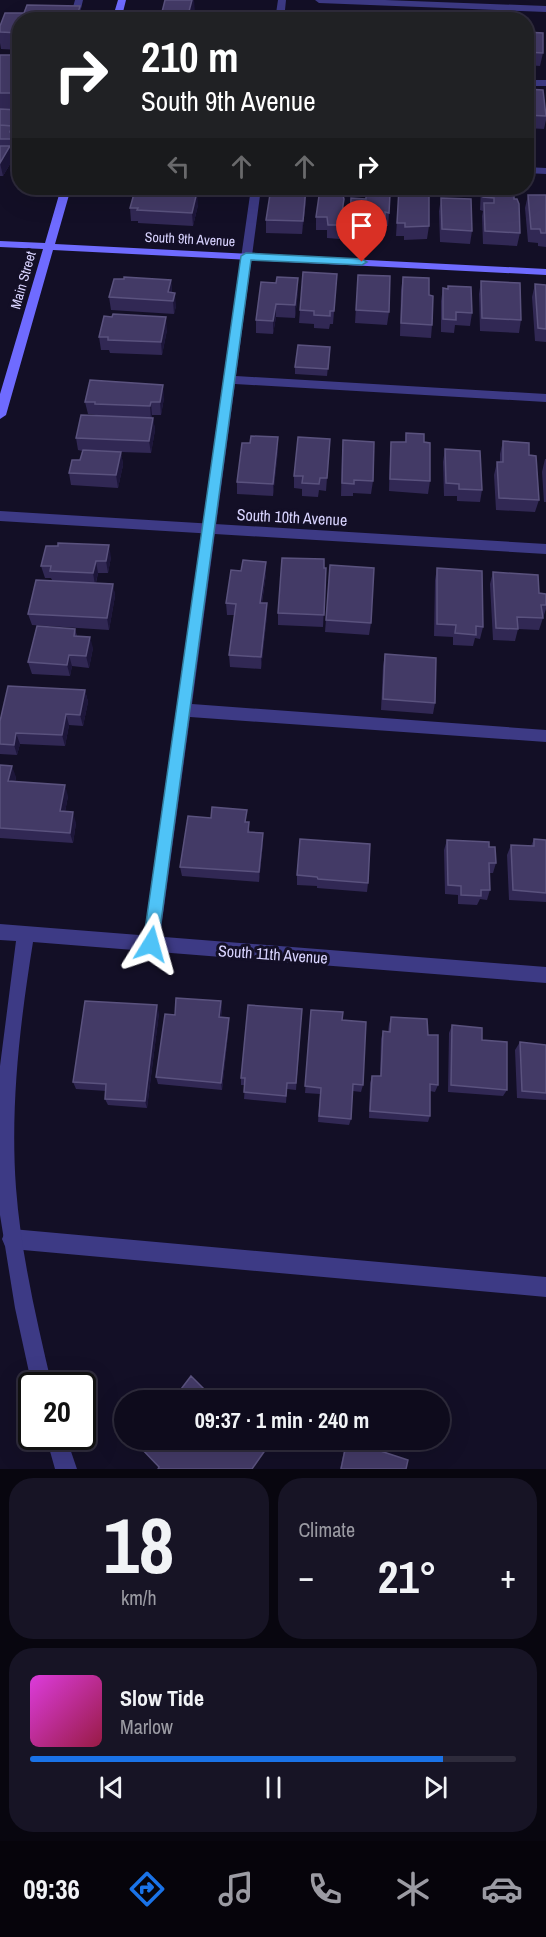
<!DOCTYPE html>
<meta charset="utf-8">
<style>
body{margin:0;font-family:"Archivo Narrow",sans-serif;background:#171425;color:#f1f3f6;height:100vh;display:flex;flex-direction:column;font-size:22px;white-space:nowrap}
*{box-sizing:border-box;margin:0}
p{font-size:20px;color:#9b9ba3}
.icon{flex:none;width:33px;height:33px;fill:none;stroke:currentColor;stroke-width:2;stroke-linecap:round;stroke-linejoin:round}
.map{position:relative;height:1469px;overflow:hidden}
.sheet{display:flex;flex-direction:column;gap:9px;padding:9px;background:#08060f;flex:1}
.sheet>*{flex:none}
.hud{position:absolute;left:12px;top:12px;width:522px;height:183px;border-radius:24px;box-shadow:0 6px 24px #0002,0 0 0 2px #2e2b3b;background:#202124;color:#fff;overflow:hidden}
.speed{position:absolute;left:18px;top:1372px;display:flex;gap:12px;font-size:30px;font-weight:700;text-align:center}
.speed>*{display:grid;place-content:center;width:78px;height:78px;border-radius:50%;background:#0e0b1c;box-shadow:0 6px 24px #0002,0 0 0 2px #2e2b3b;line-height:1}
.speed .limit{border:3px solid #111;border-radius:9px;background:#fff;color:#111}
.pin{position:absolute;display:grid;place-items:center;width:51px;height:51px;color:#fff;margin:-62px -26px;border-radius:50% 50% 50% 0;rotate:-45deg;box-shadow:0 0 6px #0007}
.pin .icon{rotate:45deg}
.me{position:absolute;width:66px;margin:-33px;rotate:8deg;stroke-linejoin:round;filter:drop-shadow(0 0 4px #0008)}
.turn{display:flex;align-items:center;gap:21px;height:126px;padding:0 30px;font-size:27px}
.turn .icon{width:78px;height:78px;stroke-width:2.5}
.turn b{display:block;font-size:42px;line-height:51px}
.lanes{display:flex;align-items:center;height:57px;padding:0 30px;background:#0003;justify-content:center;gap:30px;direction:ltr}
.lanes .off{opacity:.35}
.big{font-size:45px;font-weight:800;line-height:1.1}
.sheet .card{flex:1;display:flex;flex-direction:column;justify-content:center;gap:9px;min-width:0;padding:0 21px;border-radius:24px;background:#171425}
.sheet .dial{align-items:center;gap:0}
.dial b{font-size:78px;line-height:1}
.song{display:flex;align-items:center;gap:18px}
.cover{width:72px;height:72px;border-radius:9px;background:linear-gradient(135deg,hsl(300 70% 55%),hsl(340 70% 35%))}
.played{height:6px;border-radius:3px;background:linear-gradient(90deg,#1a73e8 85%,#2e2b3b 85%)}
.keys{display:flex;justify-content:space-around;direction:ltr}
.heat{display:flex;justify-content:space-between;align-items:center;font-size:33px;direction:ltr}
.sheet .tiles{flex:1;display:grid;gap:9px;grid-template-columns:1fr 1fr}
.card:last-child{grid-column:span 2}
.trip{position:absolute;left:114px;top:1390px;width:336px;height:60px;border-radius:30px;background:#0e0b1c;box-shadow:0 6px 24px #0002,0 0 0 2px #2e2b3b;font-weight:800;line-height:60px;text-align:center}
.tabs{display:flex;height:96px;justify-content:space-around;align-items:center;background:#06040b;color:#9b9ba3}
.tabs .icon{width:42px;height:42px}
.tabs .active{color:#1a73e8}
.tabs b{font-size:27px;color:#f1f3f6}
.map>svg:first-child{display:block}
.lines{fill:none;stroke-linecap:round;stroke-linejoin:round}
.lane{fill:#3d3a85;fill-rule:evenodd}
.street{fill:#3d3a85;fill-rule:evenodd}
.secondary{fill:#6f6bff;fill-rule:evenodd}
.wall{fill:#312854}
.shaded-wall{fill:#1d163a}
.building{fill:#433a66;stroke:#5a527e;stroke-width:1.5}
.route{fill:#4fc3f7;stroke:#337fa1;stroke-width:1.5}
.labels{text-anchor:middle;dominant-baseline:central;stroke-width:6;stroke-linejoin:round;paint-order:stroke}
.far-street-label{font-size:14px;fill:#d9d4ff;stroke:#130f26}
.street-label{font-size:16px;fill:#d9d4ff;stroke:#130f26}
</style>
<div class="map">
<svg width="546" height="1469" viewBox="0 0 546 1469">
<rect width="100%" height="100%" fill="#130f26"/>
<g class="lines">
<path class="lane" d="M75,0h8l-4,17 -3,3 -13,-1v-4l8,-1z
M278,0h8l-2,20h-9z
M315,0h70l161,6v6l-227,-9z
M526,167l20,1v6l-20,-1z
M251,188h10l-25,188 310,18v8l-311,-18 -43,320 354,26v12l-356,-25 -31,227 -2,6 -6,2 -6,-2 -2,-6z
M12,1229l534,48v20l-534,-48 -7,-3 -3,-7 3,-7z"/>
<path class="street" d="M526,80h20v6h-20z
M0,511l546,33v10l-546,-33z
M0,924l546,43v16l-513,-41c-13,81 -23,164 -17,246 5,66 21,134 36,198h-20l-17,-78 -15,-93v-149l16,-125 -16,-1z
M46,1437h20l11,32h-22z"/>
<path class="secondary" d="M118,0h8l-5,20h-9z
M61,188h10l-16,56 491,25v6l-493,-25 -47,165 -6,4v-25l43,-145 -43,-2v-6l45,2z"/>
</g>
<path class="wall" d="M80,6l2,14h-62v30l-19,-1 -1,-6v-17l24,-13z
M526,32l17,21 -3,13 -14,-1z
M0,55h20v56h-2l1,6 -5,16h2l3,13 -3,6h-5l2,7 -10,17h-3z
M526,89l20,21v10l-2,9 -18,-1z
M399,188l30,38 -2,13 -23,1v-4h-8z
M481,188h23v6l10,5 6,34 -3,13 -34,-2 -1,-28 1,-5 -3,-1z
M528,195h18v52l-8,-1v-3l-10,-1 -3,-34z
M351,198l15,1 23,14 -1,13h-4v8h-8l-1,5 -18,-1v-5l-8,-1z
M441,198l31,33 -2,13 -30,-2 -1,-31z
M306,201l-4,33 -36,-1v-13z
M198,205l-5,21 -55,-3v-2h-7l-1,-13z
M344,212l-4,27 -13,-1v-8h-11v-13z
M337,274l-4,50h-3l-1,5 -15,-1v-4l-15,-1 1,-13z
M358,275l31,37 -2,13 -32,-2z
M403,277l26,18 3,30 -1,13 -31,-2 1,-46z
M171,280l1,12 4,14 -2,8 -63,-4 -2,-13z
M481,281l40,39 -2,13 -39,-2 -1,-37z
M261,282l37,9 -3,27 -19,-1 -3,17 -17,-1v-13z
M535,284l11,1v57l-11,-1 -3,-44z
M443,288l5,1 24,24 -2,13 -15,-1 -1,8 -13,-1v-31z
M167,330l-5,25 -52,-2 -1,-3h-8l-2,-13z
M330,347l-3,29 -32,-2v-7z
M164,398l-3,17h-9v3h1l2,12 -4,23 -30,-1 2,13 -5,23 -47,-3 -2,-12 11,-13 2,-9 -4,-1 -2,-12 21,-22 -1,-1 -8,-1 -3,-12z
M406,433l18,9 6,39 -2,13 -39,-3 1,-37 1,-12h14z
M330,439l-4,52 -7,-1 -1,7 -16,-1v-7l-8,-1v-12z
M503,441l36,59 -4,12 -39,-2 -2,-35 3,-13h3v-8z
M445,449l37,41 -2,12 -23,-1v-5h-13l-1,-34z
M278,450l-5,46 -36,-2v-12z
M342,453l31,28 -2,13 -18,-1v3h-12z
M545,459h1v43h-2l-2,-30z
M111,557l-3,16h-10l-2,10 17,1 2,12 -6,34 -77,-5 -4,-11 24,-34 -1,-2h-6l-4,-12z
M330,565l41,58 -2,12 -44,-3z
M324,568h2l-3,59 -45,-2v-12z
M437,568l46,59 -3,12 -5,-1 -2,8 -20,-1v-8l-19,-1 1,-56z
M493,572l46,21 7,1v15l-7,21 -21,-1 -3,12 -22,-1 -3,-56z
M266,574l-4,29h5v12l-6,54 -31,-2 -1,-12 5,-40h-7l-1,-12z
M75,629l2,7 16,12 -4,20 -17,-2 -2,10 -38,-2 -4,-12z
M385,654l50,49 -2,11 -52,-4 2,-44z
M85,690l3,12 -5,24 -14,-1 -4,21 -45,-2 -3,11 -17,-1v-33z
M0,765l16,12 -1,5 53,14 -3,16 11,11 -3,20 -73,-5z
M247,822l3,10 13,11 -4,39 -77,-6 -2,-9z
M534,839l12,1v62l-37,-2 -2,-45 4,-10 20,1z
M447,840l49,23 -3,10h-3v17l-3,10 -7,-1 -3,6 -19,-1v-9l-13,-1 -1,-44z
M370,844l-2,39 -1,9 -50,-4v-2l-20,-1v-10z
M221,1001l1,8 -1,8 8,1v7l-7,65 -64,-6 -2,-7 19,-62z
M302,1009l-6,81 -9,-1 -1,14 -42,-4 1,-14h-4v-7z
M311,1010l31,10 21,65 -2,7 -8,-1 -2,28 -2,6 -31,-3 2,-28 -15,-1z
M159,1013l-12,95 -39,-3 -3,-6 1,-8 -30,-2 -3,-7z
M391,1017l37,18 10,50 -3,7 -5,-1v25l-2,6 -59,-4 1,-35 2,-7h8l1,-37 2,-8 5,1 1,-8z
M452,1025l30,15 25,50 -4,6 -55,-4 1,-59z
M520,1042l26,3v55l-29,-2 -2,-48z
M347,1440l59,29h-66l6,-28z"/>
<path class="shaded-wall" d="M192,0h2l1,12 -2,8 -5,-5z
M80,6l2,14h-6z
M18,110l1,7 -5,16h2l3,13 -3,6 -2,-13 -4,-7z
M10,146l3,13 -10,17 -3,-13z
M306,188v13l-4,33 1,-13z
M197,192l1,13 -5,21 -1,-13z
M344,199v13l-4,27v-14z
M298,278v13l-3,27v-13z
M171,280l1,13 -4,-1z
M175,293l1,13 -2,8 -1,-13z
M276,304v13l-3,17v-13z
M166,317l1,13 -5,25 -1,-13z
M163,385l1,13 -3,17 -1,-13z
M151,402l1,13 -1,4 -1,-13z
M153,418l2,12 -4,23 -2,-12z
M278,437v13l-5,46v-12z
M121,452l2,13 -5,23 -2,-13z
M109,545l2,12 -3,16 -2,-12z
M96,561l2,12 -3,12 -2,-12z
M266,562v12l-6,40v-11z
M113,584l2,12 -6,34 -2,-12z
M267,603v12l-6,54v-12z
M90,637l3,11 -4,20 -3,-12z
M69,655l3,11 -2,10 -3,-11z
M85,690l3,12 -5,24 -3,-11z
M66,714l3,11 -4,21 -3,-11z
M16,733l4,11 -3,11 -3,-10z
M12,766l4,11 -4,15 -4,-11z
M65,785l3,11 -5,26 -3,-11z
M73,812l3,11 -3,20 -3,-10z
M263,833v10l-4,39v-10z
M221,1001l1,8 -2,16 -1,-8z
M157,1005l2,8 -12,95 -2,-7z
M229,1018v7l-7,65 -1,-7z"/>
<path class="building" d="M165,0h27l-4,15 28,1v-4l34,1 -1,7h-89z
M27,5l53,1 -4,14h-56v13l-20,-1v-6l5,-13h19z
M526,32l17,1v20l-17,-1z
M0,55h20v38h-20z
M526,89l17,1 3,26 -20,-1z
M0,109l18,1 -6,16 -12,-1z
M0,125l12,1 -2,6 6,1 -2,6h-14z
M0,146h10l-10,17z
M271,188h35l-3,33 -37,-1z
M399,188l30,2v36l-24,1v-4h-8z
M482,188h22v6h10v5h3l2,5 1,29 -35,-2 -1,-28h10v-5l-11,-1z
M135,190l62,2 -5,21 -55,-3 1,-2h-8z
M334,192h8l2,7 -4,26h-12l-1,-8h-11l3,-21h15z
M366,193l24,1 -1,19 -4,-1v9h-8l-1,5 -19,-1 1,-6h-8l1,-21 15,1z
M528,195h18v38h-5l-1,-4h-9z
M441,198l30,1 1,32 -30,-2z
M303,272l34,2 -3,37h-4v5l-16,-1v-4l-14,-1z
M358,275l32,1 -1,36 -33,-2z
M124,277l47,3 -3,12 7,1 -2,8 -64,-4 5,-18h10z
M277,277l21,1 -3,27 -19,-1 -3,17 -17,-1 5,-38 15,1z
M403,277l26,1v17l4,1 -1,29 -31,-2z
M481,281l39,2 1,37 -39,-2z
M535,284l11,1v44l-8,-1z
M448,286l23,1 1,26 -16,-1v8l-13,-1v-31l5,1z
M113,314l53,3 -5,25 -53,-2v-3h-9l5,-21 8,1z
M298,345l32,2 -2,22 -33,-2z
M90,380l73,5 -3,17h-9l-1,4 -55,-2v-2h-10z
M81,415l72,3 -4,23 -73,-3z
M406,433l18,1v8l6,1v38l-40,-2 1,-37h15z
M251,436l27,1 -5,47 -36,-2 5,-39h8z
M298,437l32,2 -3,39h-7l-1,6 -17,-1 1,-7h-9z
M343,440l31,2 -1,39 -19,-1v4l-12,-1z
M503,441l26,2v12l7,1 3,44 -40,-2 -2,-36h6z
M445,449l35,2 2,39 -23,-1v-5l-13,-1z
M83,450l38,2 -5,23 -47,-2 3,-13h8z
M58,543l51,2 -3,16h-10l-3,12 -43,-2 1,-5h-10l5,-20h12z
M282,558l42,1v9h2l-2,47 -46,-2z
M243,560l23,2 -6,41h7l-6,54 -32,-2 7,-51 -10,-1 5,-33 10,1z
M330,565l44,3 -3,55 -45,-3z
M437,568l45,3 1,56 -7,-1v9l-21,-2 1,-8 -19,-1z
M493,572l45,3 1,18 7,1v11h-5l2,13 -26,-1 1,12 -22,-1z
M36,580l77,4 -6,34 -79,-4z
M37,626l38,3 -1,7 16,1 -4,19 -17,-1 -2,10 -39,-3z
M385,654l51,4 -1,45 -52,-4z
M8,686l77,4 -5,25 -14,-1 -4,21 -46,-2 -2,12 -14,-1v-23z
M0,765l12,1 -4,15 57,4 -5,26 13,1 -3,21 -70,-5z
M212,807l35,3 -2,12h4l-1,10 15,1 -4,39 -79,-5 8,-51 23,2z
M300,839l70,5 -2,39 -50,-4 -1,-2 -20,-2z
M534,839l12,1v53l-33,-3 -2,-45 23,1z
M447,840l42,2v5h6l1,16h-7l1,27h-9v6l-20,-1v-9l-13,-1z
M176,998l45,3 -2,16 10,1 -8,65 -65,-6 9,-63 10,1z
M85,1001l72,4 -12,96 -40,-2 1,-15 -33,-2z
M248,1005l54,4 -6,74h-9l-1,13 -42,-4 1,-14h-4z
M311,1010l32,2 -1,8 24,2 -3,63 -10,-1 -2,35 -32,-3 2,-28 -16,-2z
M391,1017l36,2 1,16h10v50l-8,-1v32l-60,-5 2,-35h9l2,-45 7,1z
M452,1025l30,3v12l25,2v48l-56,-5z
M520,1042l26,3v48l-24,-2z
M191,1376l25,25h-44z
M142,1440h115l9,9 -14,20h-94l1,-2 -21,-22z
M347,1440l61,20 -2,9h-65z"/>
<path class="route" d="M246,253l116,6 5,3 -5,3 -111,-5 -93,684 -2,5 -5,2 -6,-2 -2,-5 98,-688z"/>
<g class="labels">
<g class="far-street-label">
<text transform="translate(190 239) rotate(3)">South 9th Avenue</text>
<text transform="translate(23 280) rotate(-74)">Main Street</text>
</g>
<g class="street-label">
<text transform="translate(292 517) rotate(3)">South 10th Avenue</text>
<text transform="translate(273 954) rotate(4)">South 11th Avenue</text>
</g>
</g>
</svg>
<div class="speed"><div class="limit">20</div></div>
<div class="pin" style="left:362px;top:262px;background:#d93025"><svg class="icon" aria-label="arrive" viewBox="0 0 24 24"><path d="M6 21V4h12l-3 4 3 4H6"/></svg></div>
<svg class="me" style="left:151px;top:944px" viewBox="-20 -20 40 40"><path d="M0-17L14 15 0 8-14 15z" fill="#4fc3f7" stroke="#fff" stroke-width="4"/></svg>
<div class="trip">09:37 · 1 min · 240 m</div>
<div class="hud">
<div class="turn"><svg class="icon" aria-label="right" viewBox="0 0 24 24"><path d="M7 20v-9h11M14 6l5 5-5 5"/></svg><div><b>210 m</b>South 9th Avenue</div></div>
<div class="lanes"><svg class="icon off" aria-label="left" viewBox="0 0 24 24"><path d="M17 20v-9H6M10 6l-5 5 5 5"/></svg><svg class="icon off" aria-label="ahead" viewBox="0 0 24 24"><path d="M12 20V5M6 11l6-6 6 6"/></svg><svg class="icon off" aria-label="ahead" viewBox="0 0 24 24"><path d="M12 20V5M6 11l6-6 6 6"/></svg><svg class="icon" aria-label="right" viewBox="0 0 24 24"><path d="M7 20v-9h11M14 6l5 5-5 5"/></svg></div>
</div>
</div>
<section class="sheet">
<div class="tiles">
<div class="card dial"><b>18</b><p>km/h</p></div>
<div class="card"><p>Climate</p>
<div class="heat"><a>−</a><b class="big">21°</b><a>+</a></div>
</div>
<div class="card">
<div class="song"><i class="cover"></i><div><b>Slow Tide</b><p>Marlow</p></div></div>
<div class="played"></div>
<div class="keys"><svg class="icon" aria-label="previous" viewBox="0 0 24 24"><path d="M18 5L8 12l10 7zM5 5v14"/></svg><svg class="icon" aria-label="pause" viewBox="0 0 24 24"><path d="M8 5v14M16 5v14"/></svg><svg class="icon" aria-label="next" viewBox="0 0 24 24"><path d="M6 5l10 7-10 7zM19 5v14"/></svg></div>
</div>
</div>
</section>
<nav class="tabs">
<b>09:36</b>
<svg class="icon active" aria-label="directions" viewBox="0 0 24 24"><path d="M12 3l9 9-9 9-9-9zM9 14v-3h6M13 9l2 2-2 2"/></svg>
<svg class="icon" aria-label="music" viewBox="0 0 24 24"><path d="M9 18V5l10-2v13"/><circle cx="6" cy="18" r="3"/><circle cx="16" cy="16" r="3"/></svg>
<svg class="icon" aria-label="phone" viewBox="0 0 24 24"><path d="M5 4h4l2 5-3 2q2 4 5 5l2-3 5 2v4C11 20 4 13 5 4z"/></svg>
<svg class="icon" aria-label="climate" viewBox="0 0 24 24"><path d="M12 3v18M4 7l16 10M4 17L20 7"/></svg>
<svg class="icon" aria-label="car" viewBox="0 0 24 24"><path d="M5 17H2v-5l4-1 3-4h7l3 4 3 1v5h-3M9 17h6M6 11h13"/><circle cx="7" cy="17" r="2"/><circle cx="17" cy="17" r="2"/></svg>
</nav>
